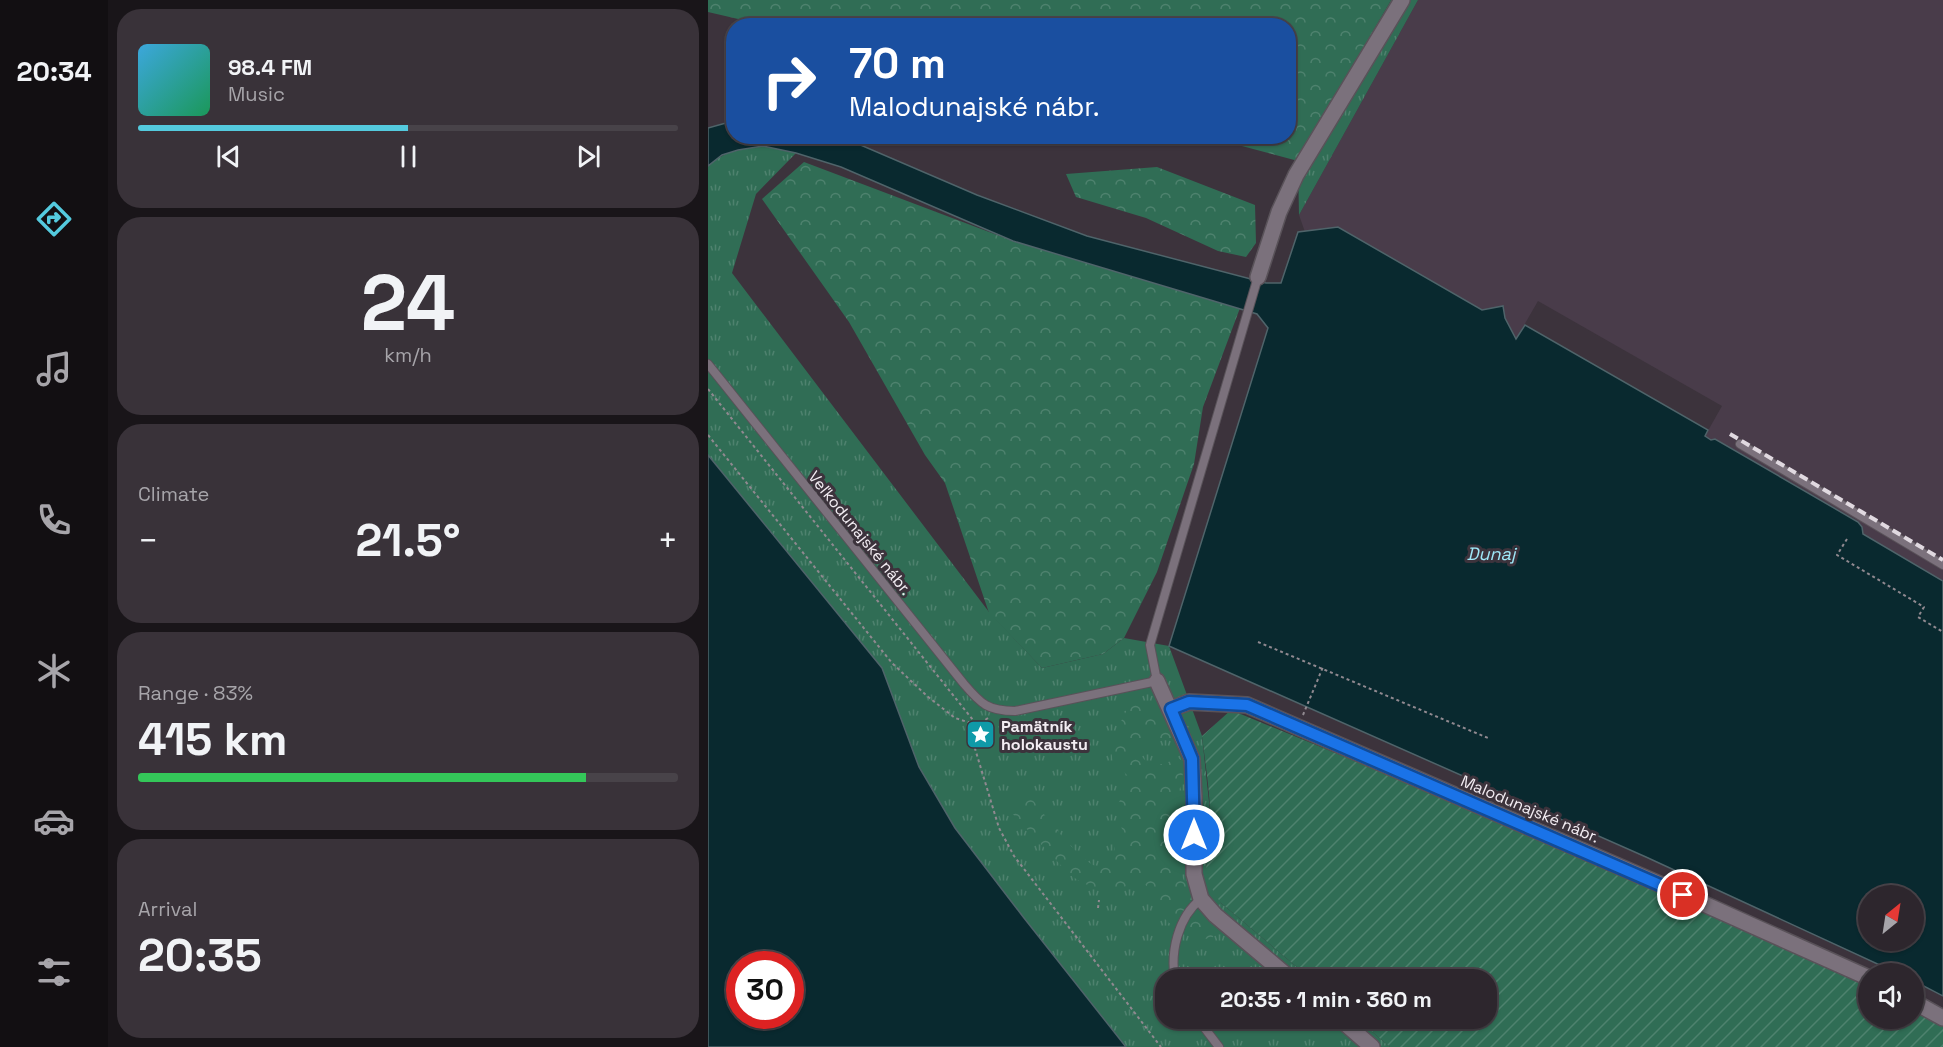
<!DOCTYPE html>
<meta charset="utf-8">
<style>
body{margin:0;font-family:"Space Grotesk",sans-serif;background:#393239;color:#f1f3f6;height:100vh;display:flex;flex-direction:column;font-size:22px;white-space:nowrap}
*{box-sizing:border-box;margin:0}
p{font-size:20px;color:#a7a5aa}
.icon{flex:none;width:33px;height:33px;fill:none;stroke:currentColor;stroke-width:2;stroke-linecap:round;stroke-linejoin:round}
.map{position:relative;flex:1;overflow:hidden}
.sheet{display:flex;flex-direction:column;gap:9px;padding:9px;background:#191519;width:600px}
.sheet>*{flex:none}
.hud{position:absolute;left:18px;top:18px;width:570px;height:126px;border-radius:24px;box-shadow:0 2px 4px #0004,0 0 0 2px #484349;background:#1a4fa0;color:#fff;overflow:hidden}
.needle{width:39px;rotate:30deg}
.fabs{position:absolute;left:1150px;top:885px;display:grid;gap:12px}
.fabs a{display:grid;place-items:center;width:66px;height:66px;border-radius:50%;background:#2d262d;box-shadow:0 2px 4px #0004,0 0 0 2px #484349;font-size:30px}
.speed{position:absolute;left:18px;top:951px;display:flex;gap:12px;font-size:30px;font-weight:700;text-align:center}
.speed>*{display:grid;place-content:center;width:78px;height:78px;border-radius:50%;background:#2d262d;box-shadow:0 2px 4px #0004,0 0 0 2px #484349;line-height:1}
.speed .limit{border:9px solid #d22;background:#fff;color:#111}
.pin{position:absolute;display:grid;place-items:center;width:51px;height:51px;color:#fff;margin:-26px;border:3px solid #fff;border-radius:50%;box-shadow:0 2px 6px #0007}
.me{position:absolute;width:66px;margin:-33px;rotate:0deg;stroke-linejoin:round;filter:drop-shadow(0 0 4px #0008)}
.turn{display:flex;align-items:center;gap:21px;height:126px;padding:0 24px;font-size:27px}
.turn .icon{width:78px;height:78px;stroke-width:2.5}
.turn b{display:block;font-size:42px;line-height:51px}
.big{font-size:45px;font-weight:600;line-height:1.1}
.sheet .card{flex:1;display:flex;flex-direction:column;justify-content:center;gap:9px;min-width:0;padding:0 21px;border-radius:24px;background:#393239}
.sheet .dial{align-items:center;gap:0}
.dial b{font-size:78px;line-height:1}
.song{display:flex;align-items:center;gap:18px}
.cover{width:72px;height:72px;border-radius:9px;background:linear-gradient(135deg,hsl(200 70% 55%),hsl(150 70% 35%))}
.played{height:6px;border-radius:3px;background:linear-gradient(90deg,#54cade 50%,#484349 50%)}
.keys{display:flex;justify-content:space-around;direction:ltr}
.heat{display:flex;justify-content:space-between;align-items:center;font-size:33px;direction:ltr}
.charge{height:9px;border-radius:4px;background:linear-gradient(90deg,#34c759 83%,#484349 0)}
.trip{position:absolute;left:447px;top:969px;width:342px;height:60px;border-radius:24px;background:#2d262d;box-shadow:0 2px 4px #0004,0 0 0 2px #484349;font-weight:600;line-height:60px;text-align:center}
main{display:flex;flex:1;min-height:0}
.menu{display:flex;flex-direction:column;width:108px;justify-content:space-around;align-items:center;background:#120f12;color:#a7a5aa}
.menu .icon{width:42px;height:42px}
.menu .on{color:#54cade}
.menu b{font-size:27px;color:#f1f3f6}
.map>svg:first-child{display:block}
.built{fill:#493c4a}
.grass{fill:url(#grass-tufts)}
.forest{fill:url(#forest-crowns)}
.garden{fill:url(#garden-furrows)}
.water{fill:#09292f;stroke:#4f646a;stroke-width:1.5;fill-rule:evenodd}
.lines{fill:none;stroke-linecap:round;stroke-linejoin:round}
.lane-casing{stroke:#595259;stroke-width:10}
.street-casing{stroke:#595259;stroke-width:18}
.path{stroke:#908990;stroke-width:2;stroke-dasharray:3 3;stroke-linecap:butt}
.lane{stroke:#7b717c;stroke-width:8}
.street{stroke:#7b717c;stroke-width:15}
.rail{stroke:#e0d9e0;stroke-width:4;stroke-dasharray:9 4.5;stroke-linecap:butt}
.route-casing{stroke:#114b97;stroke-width:15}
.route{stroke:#1a73e8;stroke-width:10}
.labels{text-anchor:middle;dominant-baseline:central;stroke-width:6;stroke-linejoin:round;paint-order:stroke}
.street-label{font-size:16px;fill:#f3edf3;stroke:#3c333c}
.poi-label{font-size:16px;font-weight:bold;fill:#f3edf3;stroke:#3c333c;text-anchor:start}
.water-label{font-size:18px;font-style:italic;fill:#9fe8f8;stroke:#3c333c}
</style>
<main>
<nav class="menu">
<b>20:34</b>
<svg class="icon on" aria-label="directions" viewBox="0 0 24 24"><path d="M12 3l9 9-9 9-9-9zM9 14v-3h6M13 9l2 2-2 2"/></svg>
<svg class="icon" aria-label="music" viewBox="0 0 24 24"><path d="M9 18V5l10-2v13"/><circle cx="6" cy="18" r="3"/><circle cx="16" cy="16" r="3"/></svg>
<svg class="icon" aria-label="phone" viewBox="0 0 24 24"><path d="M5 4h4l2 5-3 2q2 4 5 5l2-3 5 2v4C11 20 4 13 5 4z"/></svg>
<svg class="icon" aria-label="climate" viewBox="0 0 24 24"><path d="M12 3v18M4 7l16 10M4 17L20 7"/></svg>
<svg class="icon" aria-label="car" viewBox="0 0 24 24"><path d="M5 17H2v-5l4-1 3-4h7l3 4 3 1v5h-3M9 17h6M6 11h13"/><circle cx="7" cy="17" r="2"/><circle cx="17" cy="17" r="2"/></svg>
<svg class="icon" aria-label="filters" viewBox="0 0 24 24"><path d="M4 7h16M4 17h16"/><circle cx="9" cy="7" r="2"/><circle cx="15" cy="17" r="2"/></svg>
</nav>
<section class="sheet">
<div class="card">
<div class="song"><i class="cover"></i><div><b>98.4 FM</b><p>Music</p></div></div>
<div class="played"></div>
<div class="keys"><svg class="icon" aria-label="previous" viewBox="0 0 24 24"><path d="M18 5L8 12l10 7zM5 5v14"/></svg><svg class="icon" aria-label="pause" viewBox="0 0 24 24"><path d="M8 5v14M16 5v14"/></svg><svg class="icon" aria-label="next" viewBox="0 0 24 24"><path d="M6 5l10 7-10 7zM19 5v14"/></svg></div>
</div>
<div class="card dial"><b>24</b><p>km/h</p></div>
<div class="card"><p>Climate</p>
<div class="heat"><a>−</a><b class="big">21.5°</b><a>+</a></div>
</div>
<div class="card"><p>Range · 83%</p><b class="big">415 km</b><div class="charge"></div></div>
<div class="card"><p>Arrival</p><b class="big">20:35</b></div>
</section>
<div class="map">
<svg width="1235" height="1047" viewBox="0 0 1235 1047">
<defs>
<pattern id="grass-tufts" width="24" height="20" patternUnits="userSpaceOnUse" patternTransform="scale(1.5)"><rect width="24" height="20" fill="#306d55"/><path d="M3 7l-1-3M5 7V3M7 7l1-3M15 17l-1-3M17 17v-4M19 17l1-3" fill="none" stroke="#4e826e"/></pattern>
<pattern id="forest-crowns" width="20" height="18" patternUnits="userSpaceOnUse" patternTransform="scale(1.5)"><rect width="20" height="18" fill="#306d55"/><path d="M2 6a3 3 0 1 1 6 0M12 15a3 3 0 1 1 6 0" fill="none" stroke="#4e826e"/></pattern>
<pattern id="garden-furrows" width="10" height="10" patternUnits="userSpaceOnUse" patternTransform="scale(1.5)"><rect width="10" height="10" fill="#306d55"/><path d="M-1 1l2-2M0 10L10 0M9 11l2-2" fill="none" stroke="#4e826e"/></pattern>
</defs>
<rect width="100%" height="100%" fill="#3c333c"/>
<path class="built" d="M710,0h525v581l-80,-47 -5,-12 -143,-83 -4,1 -6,-4 17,-30 -184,-105 -22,38 -11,-21 -23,-8 -144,-83 -33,5 -6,-17z"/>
<path class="grass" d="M683,0h27l-119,215 -1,-54z
M55,146l33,7 -40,41 -24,79 257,339 53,56 61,-14 21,-16 45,8 33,90 8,75 -5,51 16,41 90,76 -145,1v38l191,1 33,28h-264l-102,-129 -69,-90 -36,-61 -37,-99 -174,-213v-289c16,-15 34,-17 55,-20z"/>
<path class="forest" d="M0,0h683l-93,161 -90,-24 80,-1v-110h-520l-60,-14z
M96,162l209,79 227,67 -37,99 -9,57 -37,108 -33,66 -21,16 -61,14 -53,-55 -44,-130 -20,-28 -76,-133 -87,-123z
M449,167l98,38 1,38 -10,14 -28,-6 -72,-33 -70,-21 -10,-23z
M432,700l21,11 13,22 -1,7 -23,1 -8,5 -2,8c11,17 23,10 38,4l3,2c6,17 -4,32 -7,49 -2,13 -3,29 0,42 4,21 15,41 27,58 6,8 14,12 16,22l-5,7c-9,2 -15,-1 -23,-4 -38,-13 -24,-36 -45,-50 -10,-6 -17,4 -26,5 -18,3 -35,-4 -49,-15l-60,-64c-2,-9 1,-14 9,-18l14,7c13,16 49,65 68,69 5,1 8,-2 13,-5l2,-19 7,-15 -7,-18 15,-33c-5,-6 -13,-10 -17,-18 -6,-12 11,-48 20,-59z"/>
<path class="garden" d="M523,710l238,98 368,160 32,18v32h45v-8l29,16v21h-553l-33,-28 129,-1v-38l-175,-1 -90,-76c-25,-33 -11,-56 -11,-93 -1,-24 -5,-49 -8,-74z"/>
<path class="water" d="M25,121l1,15 108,1 135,58 110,41 179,47h15l17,-51 40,-5 144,83 21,-4 2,12 11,21 9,-14 183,105 -3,6 6,4 4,-1 143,83 4,5 1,7 80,47v415l-29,-15v-7l-17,-1 -251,-116 -477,-211 99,-318 -11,-14 -244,-73 -172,-74 -45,-14 -33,-7 -25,4 -16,5 -14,11v-38zM1161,896h45v44h-45z
M0,455l174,213 37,99 36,61 69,90 102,129h-418zM32,964h50v52h-50z"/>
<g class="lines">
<defs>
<path id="lane" d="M0,364l256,320c17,20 24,27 51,27l142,-30 -7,-36 108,-368
M1032,444l203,121
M467,980c-5,-28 3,-63 26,-81
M489,1018l22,29"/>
<path id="street" d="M550,277l21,-65 17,-37 106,-175
M449,681l35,78 2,38v77l7,25 14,16 77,65
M463,709l18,-7 58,3 417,181 205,92
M1206,1002l29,16
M631,1018l33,29"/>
</defs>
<use href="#lane" class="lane-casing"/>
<use href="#street" class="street-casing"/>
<path class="path" d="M0,389l269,336
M0,435l184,228 35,33 28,22 22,7
M1139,539l-10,16 87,52 -6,10 25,15
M550,642l230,96
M595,715l20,-48
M280,718c-10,7 -15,11 -15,24l26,86 15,28 147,191
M390,908l1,-8"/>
<use href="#lane" class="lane"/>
<use href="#street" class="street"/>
<path class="rail" d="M1022,434l213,126"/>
</g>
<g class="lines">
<defs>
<path id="route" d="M486,835l-2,-76 -21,-50 18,-7 58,3 436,190"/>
</defs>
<use href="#route" class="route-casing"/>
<use href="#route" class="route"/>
</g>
<defs>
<symbol id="sight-square" viewBox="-11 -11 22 22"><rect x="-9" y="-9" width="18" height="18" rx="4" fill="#0f9aa8" stroke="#3c333c"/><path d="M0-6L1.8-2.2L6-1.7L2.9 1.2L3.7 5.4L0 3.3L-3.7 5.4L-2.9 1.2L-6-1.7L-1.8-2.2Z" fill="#fff"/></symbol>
</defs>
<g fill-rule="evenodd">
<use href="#sight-square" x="256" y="718" width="33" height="33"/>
</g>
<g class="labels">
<g class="street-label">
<text transform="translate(152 533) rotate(51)">Veľkodunajské nábr.</text>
<text transform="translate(822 809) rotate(23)">Malodunajské nábr.</text>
</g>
<g class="poi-label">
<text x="293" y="726">Pamätník<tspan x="293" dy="18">holokaustu</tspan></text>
</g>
<g class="water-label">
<text x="783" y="553">Dunaj</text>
</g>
</g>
</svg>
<div class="fabs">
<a><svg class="needle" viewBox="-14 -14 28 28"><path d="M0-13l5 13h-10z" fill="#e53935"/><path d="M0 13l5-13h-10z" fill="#a7a5aa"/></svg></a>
<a><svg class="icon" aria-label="sound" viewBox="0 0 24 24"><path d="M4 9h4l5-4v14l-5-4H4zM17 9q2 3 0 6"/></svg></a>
</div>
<div class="speed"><div class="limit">30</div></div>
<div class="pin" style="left:975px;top:895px;background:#d93025"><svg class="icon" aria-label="arrive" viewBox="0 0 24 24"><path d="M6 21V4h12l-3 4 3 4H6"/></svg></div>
<svg class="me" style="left:486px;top:835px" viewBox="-20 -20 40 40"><circle r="17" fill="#1a73e8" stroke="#fff" stroke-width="3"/><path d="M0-11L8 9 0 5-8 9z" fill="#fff"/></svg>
<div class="trip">20:35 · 1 min · 360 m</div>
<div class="hud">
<div class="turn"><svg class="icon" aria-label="right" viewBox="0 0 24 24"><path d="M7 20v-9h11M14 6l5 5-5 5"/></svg><div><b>70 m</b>Malodunajské nábr.</div></div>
</div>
</div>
</main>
